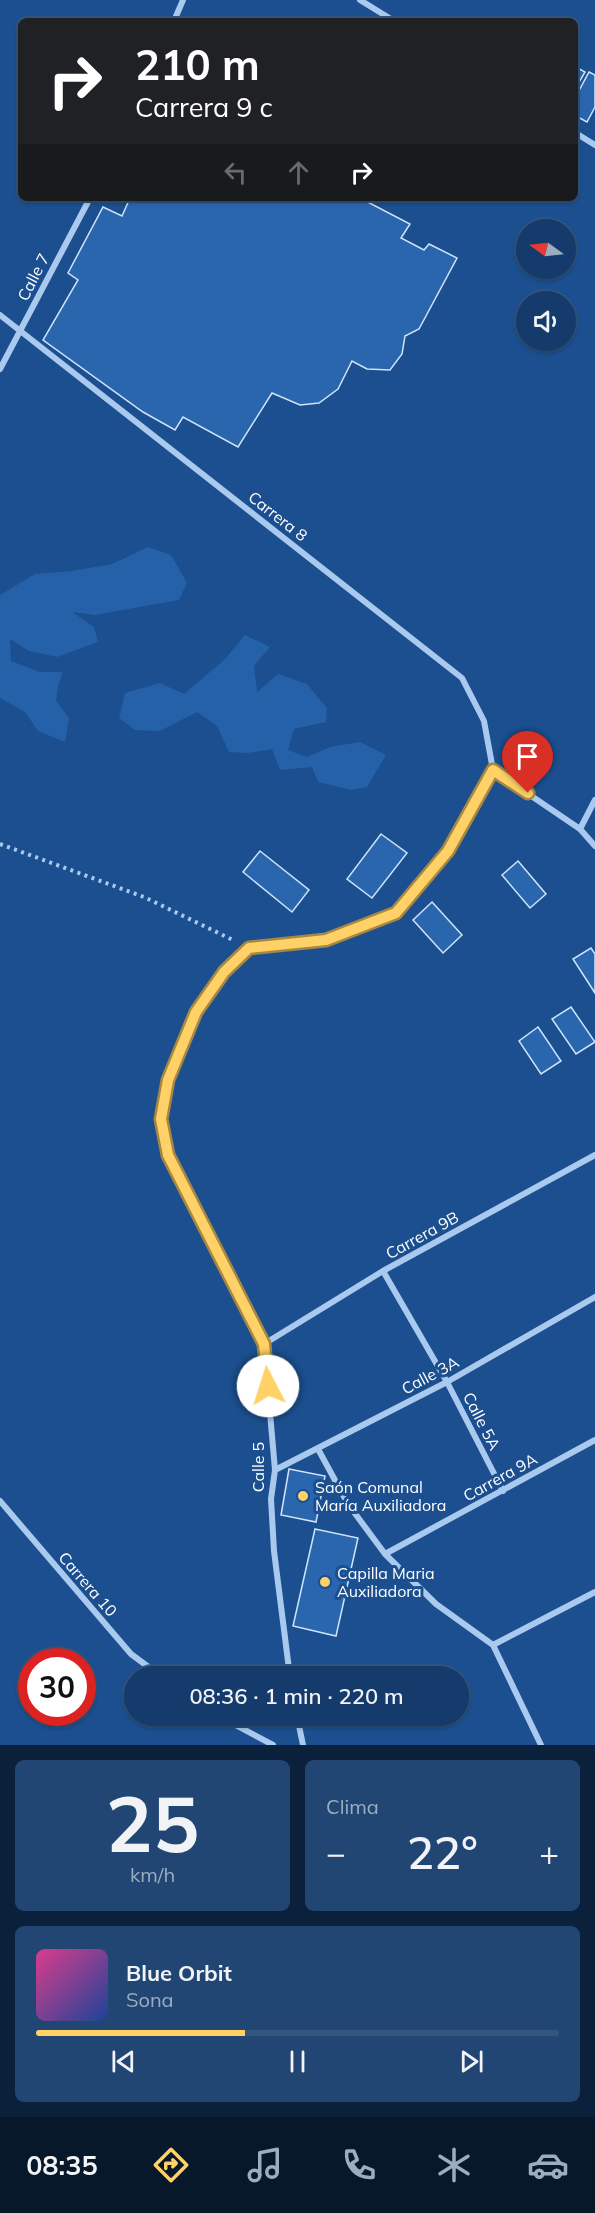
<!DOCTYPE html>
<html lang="es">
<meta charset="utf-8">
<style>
body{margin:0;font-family:Mulish,sans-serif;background:#214673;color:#f1f3f6;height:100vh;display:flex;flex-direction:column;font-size:22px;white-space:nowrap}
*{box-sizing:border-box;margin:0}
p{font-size:20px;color:#9dadc1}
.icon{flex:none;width:33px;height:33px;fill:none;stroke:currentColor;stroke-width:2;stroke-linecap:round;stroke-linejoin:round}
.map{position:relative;height:1745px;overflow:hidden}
.details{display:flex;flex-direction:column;gap:15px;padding:15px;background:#0b203b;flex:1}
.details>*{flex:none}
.hud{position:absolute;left:18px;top:18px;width:560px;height:183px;border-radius:9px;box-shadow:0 2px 4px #0004,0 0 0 2px #33557e;background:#202124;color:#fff;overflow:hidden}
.needle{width:39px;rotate:285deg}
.fabs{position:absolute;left:516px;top:219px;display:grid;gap:12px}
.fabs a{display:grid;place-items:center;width:60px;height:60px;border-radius:50%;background:#143b6b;box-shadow:0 2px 4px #0004,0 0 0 2px #33557e;font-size:30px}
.speed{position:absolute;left:18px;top:1648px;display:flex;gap:12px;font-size:30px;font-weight:700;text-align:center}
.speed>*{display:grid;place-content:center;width:78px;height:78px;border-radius:50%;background:#143b6b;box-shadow:0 2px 4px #0004,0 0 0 2px #33557e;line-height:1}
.speed .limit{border:9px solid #d22;background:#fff;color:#111}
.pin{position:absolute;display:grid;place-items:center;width:51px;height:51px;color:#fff;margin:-62px -26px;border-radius:50% 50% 50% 0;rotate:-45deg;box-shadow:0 0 6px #0007}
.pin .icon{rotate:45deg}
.me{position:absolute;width:66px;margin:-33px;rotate:355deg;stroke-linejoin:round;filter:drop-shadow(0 0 4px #0008)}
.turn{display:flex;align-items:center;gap:21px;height:126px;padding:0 18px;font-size:27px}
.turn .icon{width:78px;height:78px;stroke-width:2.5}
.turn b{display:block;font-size:42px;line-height:51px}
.lanes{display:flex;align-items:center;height:57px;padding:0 18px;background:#0003;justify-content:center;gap:30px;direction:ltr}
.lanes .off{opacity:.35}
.big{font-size:45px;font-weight:600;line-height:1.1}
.details .widget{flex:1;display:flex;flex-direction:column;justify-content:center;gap:9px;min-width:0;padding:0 21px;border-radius:9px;background:#214673}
.details .dial{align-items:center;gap:0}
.dial b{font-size:78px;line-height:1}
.song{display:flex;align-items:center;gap:18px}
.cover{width:72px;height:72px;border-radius:9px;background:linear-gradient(135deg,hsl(330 70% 55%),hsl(220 70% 35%))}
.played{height:6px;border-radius:3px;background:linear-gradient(90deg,#ffd166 40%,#33557e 40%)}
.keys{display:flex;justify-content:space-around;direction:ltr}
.heat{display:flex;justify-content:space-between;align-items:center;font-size:33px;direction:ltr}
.details .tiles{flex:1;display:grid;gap:15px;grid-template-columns:1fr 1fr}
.widget:last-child{grid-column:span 2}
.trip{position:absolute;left:124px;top:1666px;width:345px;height:60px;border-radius:30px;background:#143b6b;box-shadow:0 2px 4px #0004,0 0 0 2px #33557e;font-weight:600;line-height:60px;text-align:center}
.tab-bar{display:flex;height:96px;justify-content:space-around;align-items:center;background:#08182b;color:#9dadc1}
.tab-bar .icon{width:42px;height:42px}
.tab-bar .on{color:#ffd166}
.tab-bar b{font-size:27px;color:#f1f3f6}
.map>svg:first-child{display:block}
.green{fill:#2461a8}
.building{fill:#2a66ad;stroke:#cfe3fa;stroke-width:1.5}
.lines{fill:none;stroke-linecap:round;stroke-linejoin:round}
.path{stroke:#a9c9ee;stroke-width:4;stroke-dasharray:3 4.5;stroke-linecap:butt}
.street{stroke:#a9c9ee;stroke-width:6}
.route-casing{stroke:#a68842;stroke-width:15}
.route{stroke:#ffd166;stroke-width:10}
.poi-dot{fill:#ffd166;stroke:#1b4f8f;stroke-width:2}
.labels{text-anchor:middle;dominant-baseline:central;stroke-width:6;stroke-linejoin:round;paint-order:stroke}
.street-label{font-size:16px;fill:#fff;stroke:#1b4f8f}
.poi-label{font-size:16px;fill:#fff;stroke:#1b4f8f;text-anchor:start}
</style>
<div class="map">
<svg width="595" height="1745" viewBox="0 0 595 1745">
<rect width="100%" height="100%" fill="#1b4f8f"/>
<path class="green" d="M148,547l23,8 16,28 -8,17 -84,15 -23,-3 22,15 4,15 -41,15 -28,-6 -19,-12 1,22 29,11h23l-5,15 -2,14 13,17 -4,24 -27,-11 -13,-19 -25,-14v-103l35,-21 37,-3 40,-7z
M245,635l25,12 -16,19 3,26 21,-18 29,10 20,24 -1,14 -32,7 -6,21 19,7 23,-10 30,-5 26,13 -19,32 -16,3 -33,-8 -6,-15 -32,3 -8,-21 -24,4 -19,-1 -12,-26 -20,-14 -37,19 -25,-1 -16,-12 6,-25 35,-10 24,11 41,-35z"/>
<path class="building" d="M574,66l11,6 -11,19z
M589,72l6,3v32l-8,15 -13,-7v-15z
M130,198h230l50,26 -9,14 23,12 5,-6 28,14 -38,71 -14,7 -3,18 -12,16 -23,-1 -15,-8 -14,28 -19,14 -19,2 -28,-12 -34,54 -55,-30 -8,13 -32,-18 -100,-72 35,-60 -10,-7 35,-66 19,9z
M381,834l26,19 -35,45 -25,-19z
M260,851l49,39 -17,22 -49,-40z
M518,861l28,33 -16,14 -28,-33z
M432,902l30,33 -19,18 -30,-33z
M591,948l4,6v39l-22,-34z
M571,1007l24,35 -19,12 -24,-35z
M538,1027l23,34 -20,13 -22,-33z
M289,1469l36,7 -9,46 -35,-7z
M315,1529l43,9 -22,98 -43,-10z"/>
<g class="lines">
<path class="path" d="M0,844l144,53 91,44"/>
<path class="street" d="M360,0l34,21
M174,21l9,-21
M574,132l21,13
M0,315l462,363 22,43 9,49
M0,369l90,-171
M493,770l87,59 15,17
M580,829l15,-29
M383,1271l64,111 56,109
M264,1344l119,-73 212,-116
M318,1449l30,55 37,50 51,50 57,41 48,100
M275,1470l172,-88 148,-85
M0,1501l131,153 31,23
M385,1554l210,-114
M493,1645l102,-53
M290,1677l-16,-126 -3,-52 4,-29 -11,-126 -96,-189 -7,-36 7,-39 28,-68 27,-40 26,-24 77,-8 70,-27 52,-62 45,-81
M219,1716l54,29
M297,1716l6,29"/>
</g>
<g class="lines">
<defs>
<path id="route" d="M268,1386l-4,-42 -96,-189 -7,-36 7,-39 28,-68 28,-40 25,-24 77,-8 70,-27 52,-62 45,-81 35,23"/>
</defs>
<use href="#route" class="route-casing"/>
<use href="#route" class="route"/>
</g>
<g class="poi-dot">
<circle cx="303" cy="1496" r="6"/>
<circle cx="325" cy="1582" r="6"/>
</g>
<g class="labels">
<g class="street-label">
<text transform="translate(33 277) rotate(-63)">Calle 7</text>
<text transform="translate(278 516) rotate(38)">Carrera 8</text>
<text transform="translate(422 1235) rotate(-29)">Carrera 9B</text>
<text transform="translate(430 1375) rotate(-28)">Calle 3A</text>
<text transform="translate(482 1421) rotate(63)">Calle 5A</text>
<text transform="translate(258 1467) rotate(-90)">Calle 5</text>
<text transform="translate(500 1477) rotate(-29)">Carrera 9A</text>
<text transform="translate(88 1584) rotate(49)">Carrera 10</text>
</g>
<g class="poi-label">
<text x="315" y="1487">Saón Comunal<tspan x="315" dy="18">María Auxiliadora</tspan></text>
<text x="337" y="1573">Capilla Maria<tspan x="337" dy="18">Auxiliadora</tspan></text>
</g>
</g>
</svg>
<div class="fabs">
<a><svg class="needle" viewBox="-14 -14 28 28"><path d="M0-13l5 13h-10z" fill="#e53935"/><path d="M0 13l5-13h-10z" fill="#9dadc1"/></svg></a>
<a><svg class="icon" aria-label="sound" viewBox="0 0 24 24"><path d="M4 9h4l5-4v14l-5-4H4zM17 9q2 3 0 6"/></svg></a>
</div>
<div class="speed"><div class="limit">30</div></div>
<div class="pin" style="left:528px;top:793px;background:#d93025"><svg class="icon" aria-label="arrive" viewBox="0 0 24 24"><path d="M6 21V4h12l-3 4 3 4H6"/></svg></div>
<svg class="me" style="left:268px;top:1386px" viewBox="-20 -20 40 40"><circle r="19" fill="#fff"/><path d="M0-13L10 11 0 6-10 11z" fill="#ffd166"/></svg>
<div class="trip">08:36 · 1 min · 220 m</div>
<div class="hud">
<div class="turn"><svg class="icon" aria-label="right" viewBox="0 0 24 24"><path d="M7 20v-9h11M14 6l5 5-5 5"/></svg><div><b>210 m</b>Carrera 9 c</div></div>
<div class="lanes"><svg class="icon off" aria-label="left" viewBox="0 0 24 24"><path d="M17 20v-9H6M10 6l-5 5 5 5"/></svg><svg class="icon off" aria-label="ahead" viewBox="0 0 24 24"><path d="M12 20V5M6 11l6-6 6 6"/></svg><svg class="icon" aria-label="right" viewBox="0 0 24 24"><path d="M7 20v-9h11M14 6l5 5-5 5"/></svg></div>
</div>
</div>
<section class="details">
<div class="tiles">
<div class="widget dial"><b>25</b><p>km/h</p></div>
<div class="widget"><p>Clima</p>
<div class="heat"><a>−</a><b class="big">22°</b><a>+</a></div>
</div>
<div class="widget">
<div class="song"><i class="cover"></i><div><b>Blue Orbit</b><p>Sona</p></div></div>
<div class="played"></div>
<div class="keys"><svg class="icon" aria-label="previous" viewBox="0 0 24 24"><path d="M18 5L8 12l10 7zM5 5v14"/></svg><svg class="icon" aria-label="pause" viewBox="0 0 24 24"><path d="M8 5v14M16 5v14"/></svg><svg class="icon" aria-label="next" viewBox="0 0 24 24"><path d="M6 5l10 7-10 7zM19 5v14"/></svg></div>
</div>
</div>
</section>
<nav class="tab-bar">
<b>08:35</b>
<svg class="icon on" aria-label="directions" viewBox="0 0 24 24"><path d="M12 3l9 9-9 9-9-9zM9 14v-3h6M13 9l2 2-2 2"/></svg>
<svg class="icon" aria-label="music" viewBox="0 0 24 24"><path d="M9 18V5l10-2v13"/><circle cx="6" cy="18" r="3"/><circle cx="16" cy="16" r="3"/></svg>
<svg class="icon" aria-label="phone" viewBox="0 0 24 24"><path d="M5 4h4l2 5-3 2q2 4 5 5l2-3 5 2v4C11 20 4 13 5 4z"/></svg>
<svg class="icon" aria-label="climate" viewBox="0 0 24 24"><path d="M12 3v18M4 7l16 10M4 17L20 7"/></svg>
<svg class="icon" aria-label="car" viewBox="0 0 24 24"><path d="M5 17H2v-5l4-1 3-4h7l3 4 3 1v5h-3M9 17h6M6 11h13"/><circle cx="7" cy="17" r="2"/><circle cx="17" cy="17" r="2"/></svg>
</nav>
